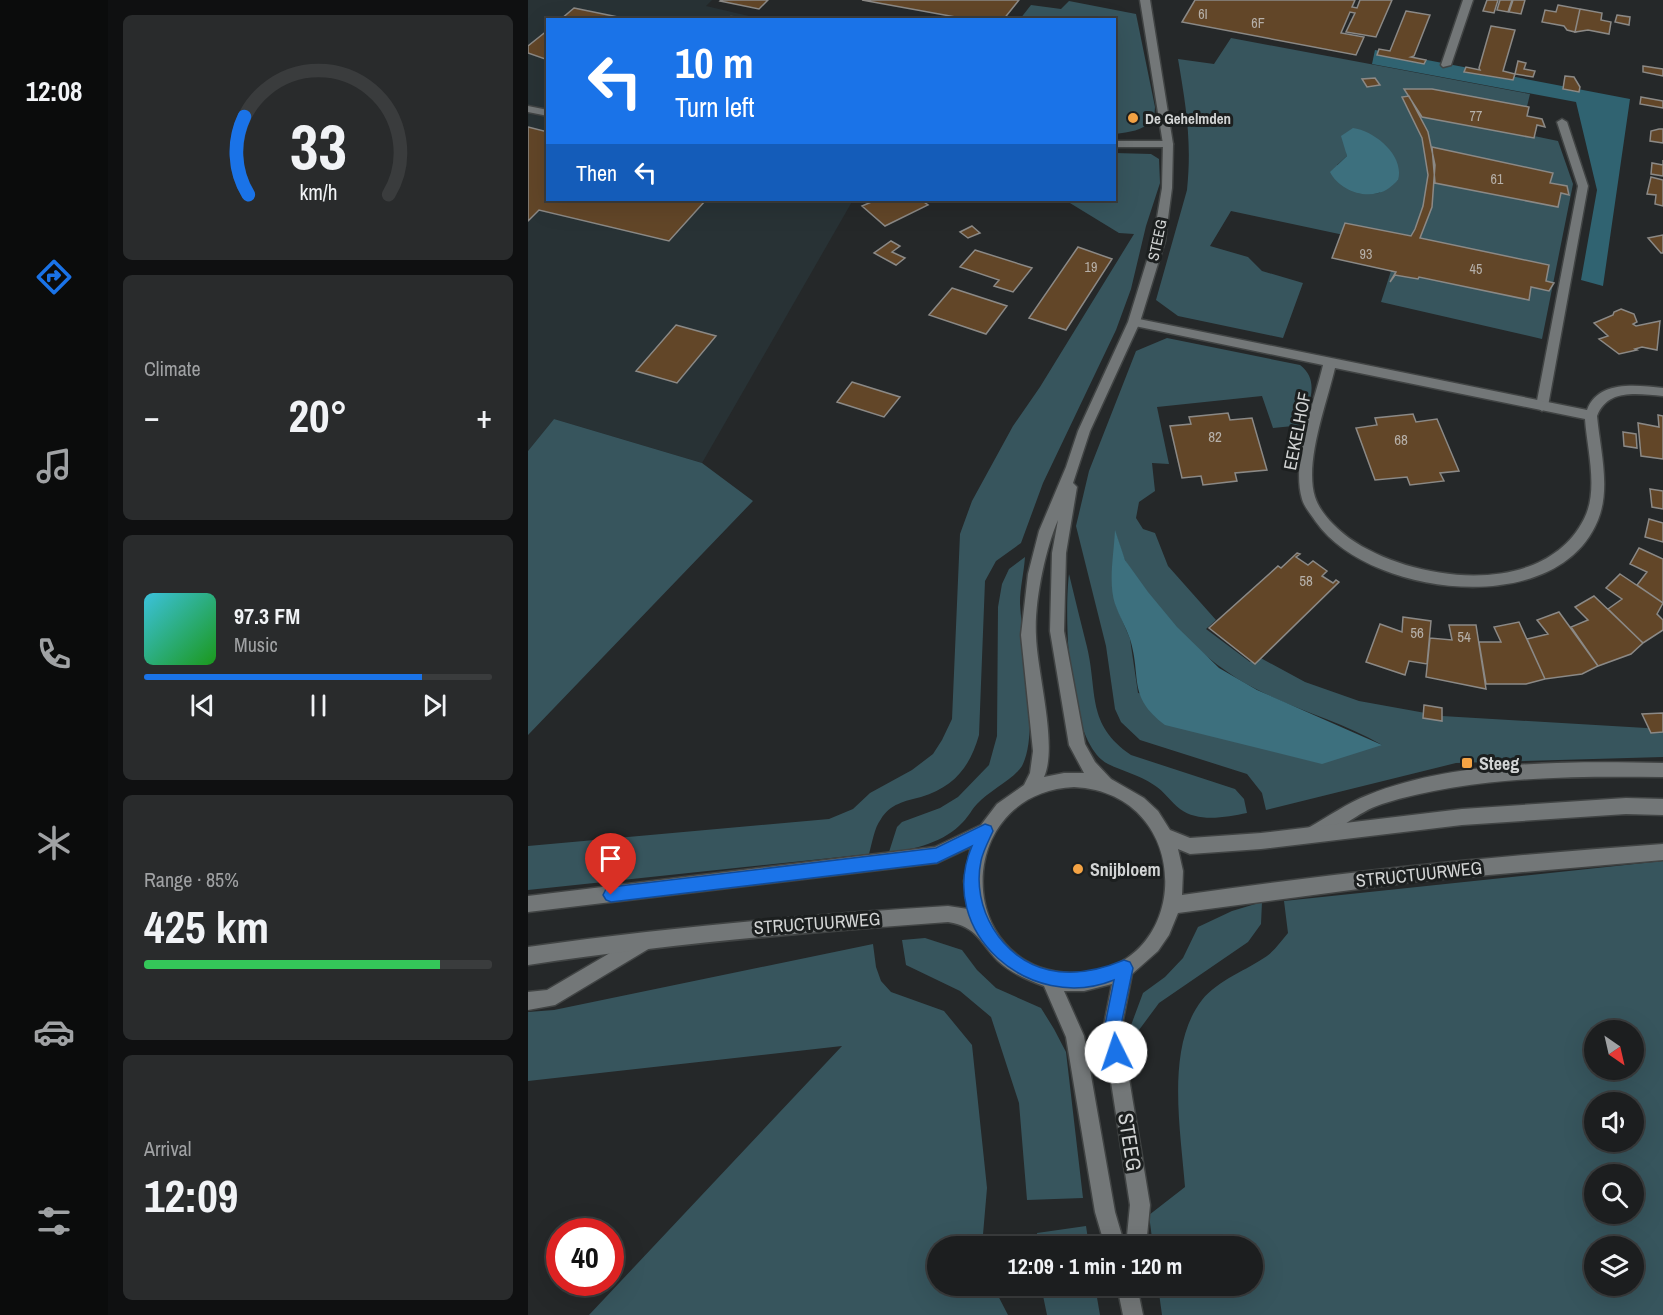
<!DOCTYPE html>
<meta charset="utf-8">
<style>
body{margin:0;font-family:"Archivo Narrow",sans-serif;background:#292b2c;color:#f1f3f6;height:100vh;display:flex;flex-direction:column;font-size:22px;white-space:nowrap}
*{box-sizing:border-box;margin:0}
p{font-size:20px;color:#a0a2a4}
.icon{flex:none;width:33px;height:33px;fill:none;stroke:currentColor;stroke-width:2;stroke-linecap:round;stroke-linejoin:round}
.map{position:relative;flex:1;overflow:hidden}
.panel{display:flex;flex-direction:column;gap:15px;padding:15px;background:#0f1011;width:420px}
.panel>*{flex:none}
.top-card{position:absolute;left:18px;top:18px;width:570px;height:183px;border-radius:0px;box-shadow:0 6px 24px #0002,0 0 0 2px #3a3c3d;background:#1a73e8;color:#fff;overflow:hidden}
.needle{width:39px;rotate:146deg}
.tools{position:absolute;left:1056px;top:1020px;display:grid;gap:12px}
.tools a{display:grid;place-items:center;width:60px;height:60px;border-radius:50%;background:#1c1e1f;box-shadow:0 6px 24px #0002,0 0 0 2px #3a3c3d;font-size:30px}
.speed{position:absolute;left:18px;top:1218px;display:flex;gap:12px;font-size:30px;font-weight:700;text-align:center}
.speed>*{display:grid;place-content:center;width:78px;height:78px;border-radius:50%;background:#1c1e1f;box-shadow:0 6px 24px #0002,0 0 0 2px #3a3c3d;line-height:1}
.speed .limit{border:9px solid #d22;background:#fff;color:#111}
.pin{position:absolute;display:grid;place-items:center;width:51px;height:51px;color:#fff;margin:-62px -26px;border-radius:50% 50% 50% 0;rotate:-45deg;box-shadow:0 0 6px #0007}
.pin .icon{rotate:45deg}
.me{position:absolute;width:66px;margin:-33px;rotate:356deg;stroke-linejoin:round;filter:drop-shadow(0 0 4px #0008)}
.turn{display:flex;align-items:center;gap:21px;height:126px;padding:0 30px;font-size:27px}
.turn .icon{width:78px;height:78px;stroke-width:2.5}
.turn b{display:block;font-size:42px;line-height:51px}
.then{display:flex;align-items:center;height:57px;padding:0 30px;background:#0003;gap:12px;font-size:22px}
.big{font-size:45px;font-weight:700;line-height:1.1}
.panel .card{flex:1;display:flex;flex-direction:column;justify-content:center;gap:9px;min-width:0;padding:0 21px;border-radius:9px;background:#292b2c}
.panel .dial{align-items:center;gap:0}
.dial svg{height:156px;overflow:visible;fill:none;stroke:#3a3c3d;stroke-width:7;stroke-linecap:round;text-anchor:middle}
.dial text{fill:#f1f3f6;stroke:none}
.song{display:flex;align-items:center;gap:18px}
.cover{width:72px;height:72px;border-radius:9px;background:linear-gradient(135deg,hsl(190 70% 55%),hsl(120 70% 35%))}
.played{height:6px;border-radius:3px;background:linear-gradient(90deg,#1a73e8 80%,#3a3c3d 80%)}
.keys{display:flex;justify-content:space-around;direction:ltr}
.heat{display:flex;justify-content:space-between;align-items:center;font-size:33px;direction:ltr}
.charge{height:9px;border-radius:4px;background:linear-gradient(90deg,#34c759 85%,#3a3c3d 0)}
.trip{position:absolute;left:399px;top:1236px;width:336px;height:60px;border-radius:30px;background:#1c1e1f;box-shadow:0 6px 24px #0002,0 0 0 2px #3a3c3d;font-weight:700;line-height:60px;text-align:center}
main{display:flex;flex:1;min-height:0}
.tab-bar{display:flex;flex-direction:column;width:108px;justify-content:space-around;align-items:center;background:#0b0c0c;color:#a0a2a4}
.tab-bar .icon{width:42px;height:42px}
.tab-bar .active{color:#1a73e8}
.tab-bar b{font-size:27px;color:#f1f3f6}
.map>svg:first-child{display:block}
.built{fill:#283235}
.green{fill:#37555d;fill-rule:evenodd}
.forest{fill:#306371}
.water{fill:#3d707e}
.building{fill:#624628;stroke:#8b8986;stroke-width:1.5}
.lines{fill:none;stroke-linecap:round;stroke-linejoin:round}
.lane-casing{stroke:#414444;stroke-width:3}
.street-casing{stroke:#414444;stroke-width:3}
.secondary-casing{stroke:#414444;stroke-width:3}
.lane{fill:#737778;fill-rule:evenodd}
.street{fill:#737778;fill-rule:evenodd}
.secondary{fill:#737778;fill-rule:evenodd}
.route{fill:#1a73e8;stroke:#114b97;stroke-width:1.5}
.poi-dot{fill:#f4a344;stroke:#1c1f1f;stroke-width:2}
.labels{text-anchor:middle;dominant-baseline:central;stroke-width:6;stroke-linejoin:round;paint-order:stroke}
.far-number-label{font-size:14px;fill:#b6b0a9}
.far-poi-label{font-size:15px;font-weight:bold;fill:#d2d4d4;stroke:#1c1f1f;text-anchor:start}
.far-street-label{font-size:15px;fill:#d2d4d4;stroke:#1c1f1f}
.number-label{font-size:15px;fill:#b6b0a9}
.street-label{font-size:18px;fill:#d2d4d4;stroke:#1c1f1f}
.poi-label{font-size:18px;font-weight:bold;fill:#d2d4d4;stroke:#1c1f1f;text-anchor:start}
.near-street-label{font-size:21px;fill:#d2d4d4;stroke:#1c1f1f}
</style>
<main>
<nav class="tab-bar">
<b>12:08</b>
<svg class="icon active" aria-label="directions" viewBox="0 0 24 24"><path d="M12 3l9 9-9 9-9-9zM9 14v-3h6M13 9l2 2-2 2"/></svg>
<svg class="icon" aria-label="music" viewBox="0 0 24 24"><path d="M9 18V5l10-2v13"/><circle cx="6" cy="18" r="3"/><circle cx="16" cy="16" r="3"/></svg>
<svg class="icon" aria-label="phone" viewBox="0 0 24 24"><path d="M5 4h4l2 5-3 2q2 4 5 5l2-3 5 2v4C11 20 4 13 5 4z"/></svg>
<svg class="icon" aria-label="climate" viewBox="0 0 24 24"><path d="M12 3v18M4 7l16 10M4 17L20 7"/></svg>
<svg class="icon" aria-label="car" viewBox="0 0 24 24"><path d="M5 17H2v-5l4-1 3-4h7l3 4 3 1v5h-3M9 17h6M6 11h13"/><circle cx="7" cy="17" r="2"/><circle cx="17" cy="17" r="2"/></svg>
<svg class="icon" aria-label="filters" viewBox="0 0 24 24"><path d="M4 7h16M4 17h16"/><circle cx="9" cy="7" r="2"/><circle cx="15" cy="17" r="2"/></svg>
</nav>
<section class="panel">
<div class="card dial"><svg viewBox="0 0 100 80">
<path d="M14 69A42 42 0 1 1 86 69"/>
<path d="M14 69A42 42 0 0 1 12 29" stroke="#1a73e8"/>
<text x="50" y="56" font-size="32" font-weight="700">33</text>
<text x="50" y="72" font-size="11">km/h</text>
</svg></div>
<div class="card"><p>Climate</p>
<div class="heat"><a>−</a><b class="big">20°</b><a>+</a></div>
</div>
<div class="card">
<div class="song"><i class="cover"></i><div><b>97.3 FM</b><p>Music</p></div></div>
<div class="played"></div>
<div class="keys"><svg class="icon" aria-label="previous" viewBox="0 0 24 24"><path d="M18 5L8 12l10 7zM5 5v14"/></svg><svg class="icon" aria-label="pause" viewBox="0 0 24 24"><path d="M8 5v14M16 5v14"/></svg><svg class="icon" aria-label="next" viewBox="0 0 24 24"><path d="M6 5l10 7-10 7zM19 5v14"/></svg></div>
</div>
<div class="card"><p>Range · 85%</p><b class="big">425 km</b><div class="charge"></div></div>
<div class="card"><p>Arrival</p><b class="big">12:09</b></div>
</section>
<div class="map">
<svg width="1135" height="1315" viewBox="0 0 1135 1315">
<rect width="100%" height="100%" fill="#252829"/>
<path class="built" d="M0,0h184l-6,6 56,13 -214,1v180h305l-151,263 -148,-44 -26,32z"/>
<path class="green" d="M541,1l67,13 19,93 -1,13c-13,11 -24,12 -39,14l-1,-114 -94,-1 11,-14 30,4z
M703,38l299,56 -5,21 9,21 24,5 15,43 -31,155 -161,-37 10,-31 -33,-33 -127,-27 -21,35 38,11 14,14 41,12 -20,55 -105,-22 -22,-16 31,-110c5,-49 -1,-84 -9,-131l36,5zM818,150l52,30 -19,13 -11,1 -31,-29 10,-9z
M587,153l36,1 8,5 1,24 -14,43 -15,63 -15,41 -73,153 -22,60 -25,18 -11,20 -6,154c-9,32 -25,52 -58,62 -16,4 -31,7 -40,22 -7,9 -9,25 -12,35l-341,36v-44l301,-27 24,-10 17,-16 42,-23 21,-16 9,-14 10,-21 8,-185 12,-33 41,-75 27,-39 94,-153 -15,-1 -54,-33h49z
M639,338l133,27c21,16 8,39 3,60l-30,3 -11,-32 -105,11 12,57 -17,-1 3,28 -16,11 -3,16 7,11 12,4 13,33 48,54 -10,9 44,33 7,-6 48,26 54,19 83,15 221,13v28l-207,6 -190,47 -4,-17 -15,-19 -107,-34 -19,-18 -6,-13 -9,-63 -30,-120 13,-55 47,-120zM587,532c4,9 6,21 11,30 31,51 77,100 130,127 40,21 87,33 126,56l-244,-52 -8,-54 -15,-36z
M26,419l148,44 51,38 -225,234v-284z
M497,557c-1,15 -5,31 -5,46 2,41 20,129 2,163 -8,13 -33,25 -45,38 -5,5 -8,12 -14,18 -18,20 -49,28 -74,30l8,-25 5,-5 38,-14 18,-11 31,-32 8,-29 1,-129 4,-23 7,-15z
M541,574c6,25 12,49 18,73 11,46 -1,77 44,108l104,34 9,10 3,14c-21,4 -48,10 -67,-4 -9,-7 -16,-18 -26,-24 -16,-11 -30,-13 -46,-21 -41,-21 -44,-149 -39,-190z
M1135,861v454h-501l-4,-29h94v-40h-99l-4,-31 36,-28c-4,-55 -20,-140 17,-187 16,-20 45,-30 65,-44 8,-6 15,-16 21,-23l-4,-32zM1066,1030h40v40h-40zM1066,1102h40v40h-40zM1066,1174h40v40h-40zM1066,1246h40v40h-40z
M734,902l-1,22 -13,18 -89,61 -20,27 -11,26 2,-28 13,-35 22,-16 18,-19 15,-31 34,-16z
M397,938l37,12 15,20 19,18 45,20 13,21 12,23 17,146 -56,2 -8,-97 -28,-86 -31,-26 -54,-26 -4,-25z
M345,944l3,23 5,14 10,11 53,19 28,34 15,143 -5,58h-44v40h55l15,29h-419l253,-269 -314,35v-69l26,-2z
M558,1226l3,20h-51l-1,-13z
M513,1286h54l5,29h-53z"/>
<path class="forest" d="M847,50l255,49 -27,187 -22,-6 16,-90 -21,-88 -204,-38z"/>
<path class="water" d="M825,128c22,3 52,28 45,52 -5,5 -12,12 -20,13 -18,5 -40,-5 -48,-21l17,-16 -6,-20z
M587,530l10,30 23,32 29,35 42,41 38,22 125,55 -60,19 -157,-39c-38,-29 -23,-47 -35,-86 -4,-12 -11,-23 -15,-35 -7,-22 -1,-50 0,-74z"/>
<path class="building" d="M240,0l-9,9 -39,-8 1,-1z
M334,0h157l-16,20h-31z
M667,0h160l-3,7 5,1 3,-8h32l-16,37 -30,-5 9,-19 -5,-1 -9,21 23,4 -8,18 -174,-33z
M959,0h11l-4,13 -11,-2z
M972,0h12l-4,12 -11,-2z
M985,0h12l-4,14 -12,-2z
M1030,5l22,4 -5,23 -8,-2 -3,-4 -22,-4 3,-12 11,2z
M46,8l44,9 -58,3z
M1052,9l22,4 -1,7 10,2 -2,12 -21,-4 -13,2z
M878,11l24,4 -16,41 -3,1 15,3 -2,4 -47,-9 2,-6 11,2z
M1089,15l13,2 -1,8 -14,-3z
M963,26l24,4 -12,41 12,3 -2,6 -49,-8 2,-5 14,3 -1,-2z
M20,30v30l-20,-7v-7z
M990,61l8,2 -2,6 11,2 -2,6 -18,-3z
M1115,66l20,3v7l-20,-4z
M1037,76l9,1 6,10 -1,5 -16,-3z
M847,78l5,7 -13,2 -5,-8z
M876,89h28l97,18 -2,9 15,3 3,8 -8,-2 -3,13 -112,-21z
M881,96l19,36 7,33 -3,42 -12,31 129,27 -3,16 8,2 -5,8 -18,-4 -2,13 -110,-23 -1,2 -23,-4 -5,7 6,-10 -64,-14 13,-35 66,13 4,-7 8,-23 5,-31 -6,-37 -20,-41z
M1113,97l22,4v7l-23,-4z
M0,127l20,5v68l157,1 -36,40 -130,-31 -11,11z
M1131,129h4v14l-13,-2 1,-10z
M904,147l121,26 -3,10 17,3 2,9 -8,-2 -3,14 -123,-24z
M1135,160v16l-12,-2 1,-11 11,2z
M1123,177l12,3v26l-8,-2 1,-9 -9,-1z
M348,200h45l7,5 -43,21 -23,-20z
M444,226l8,7 -12,5 -8,-6z
M1135,235v18h-2l-13,-15z
M363,241l9,5 -8,6 13,6 -9,7 -22,-12z
M550,247l34,12 -46,71 -37,-12z
M447,250l57,18 -19,24 -19,-6 5,-6 -39,-13z
M424,288l55,18 -21,28 -57,-19z
M1093,309l13,5 3,8 -4,2 3,2 24,-5 -3,29 -15,-3 -7,2 2,1 -18,4 -20,-15 9,-3 -14,-13 19,-8 1,-3z
M148,325l40,11 -39,47 -41,-12z
M324,382l48,15 -16,20 -47,-15z
M700,413l2,7 22,-2 15,52 -32,3 2,8 -34,4 -2,-9 -19,2 -12,-52 21,-2 -2,-7z
M885,414l3,8 21,-3 22,52 -19,2 4,8 -34,4 -3,-8 -32,3 -19,-52 21,-3 -2,-7z
M1130,415l5,1v43l-22,-3 -3,-33 21,4z
M1095,432l13,2 1,14 -13,-2z
M1122,489l13,2v18l-11,-2z
M1121,519l14,4v19l-18,-5z
M1111,548l24,11v44l-26,-18 10,-13 -17,-8z
M769,553l3,1 -4,3 12,8 5,-4 14,10 -5,5 11,7 3,-3 3,2 -84,82 -46,-36 69,-62 3,2z
M1092,574l43,29 -6,11 6,6v10l-20,13 -35,-34 14,-10 -16,-11z
M1066,596l49,47 -12,11 -33,12 -27,-39 17,-7 -13,-13z
M1031,612l39,54 -16,8 -37,5 -18,-40 21,-5 -11,-14z
M875,617l28,4 -4,43 -18,-3 -4,14 -39,-13 14,-38 22,8z
M991,622l26,57 -19,5h-40l-7,-42h22l-7,-15z
M921,625h27l10,64 -60,-12 4,-39 22,2z
M896,705l18,3v13l-19,-3z
M1135,713v19l-12,1 -9,-19z"/>
<g class="lines">
<defs>
<path id="lane" d="M203,17l6,1 1,2h-11z
M1034,119l5,3 21,64 -40,220 -6,5 -6,-5 42,-220 -21,-64z
M1135,763v14c-93,-1 -191,-1 -281,27 -25,8 -44,28 -68,38l-6,-2 -2,-6 2,-6c20,-11 39,-25 60,-33 85,-35 204,-34 295,-32z
M116,933l6,3 3,6 -3,6 -95,57 -27,5v-18l19,-2z"/>
<path id="street" d="M935,0h10l-22,65 -8,2 -2,-2z
M0,106l20,4v6l-20,-4z
M586,141h54l5,3 -5,3h-54z
M606,318l453,92c11,-30 49,-25 76,-22v8c-25,-2 -55,-8 -66,20 3,33 14,72 1,104 -40,100 -229,77 -282,2 -5,-8 -12,-15 -14,-23 -11,-38 12,-96 21,-134l-193,-40v-6zM807,368l250,51c2,30 14,71 -1,100 -41,81 -173,63 -235,19 -13,-10 -29,-25 -34,-41 -11,-35 12,-94 20,-129z"/>
<path id="secondary" d="M612,0h10l23,144 -1,44 -7,53 -25,81 -50,109 -17,52 4,4 -11,66 -2,78 21,113 10,18 16,17 33,19 14,13 12,19 20,8 71,-5 201,-24 164,-11 37,1v16l-37,-1 -164,11 -201,24 -71,5 -12,-5 5,22 -1,24c160,-23 320,-40 481,-51v16l-244,21 -241,32 -9,22 -11,16 -26,23 -11,56 29,175 -4,41h-20l4,-41 -27,-175 9,-46 -28,7h-20l20,45 31,176 10,34h-20l-10,-34 -29,-175 -22,-51c-17,-6 -33,-13 -46,-25 -19,-19 -20,-34 -50,-39 -141,10 -280,22 -420,43v-18c140,-20 279,-32 420,-41l20,3 -4,-28 7,-34 -34,16 -409,49v-16l407,-49 46,-22 16,-21 27,-19 6,-12 3,-22 -12,-116 7,-61 11,-43 27,-64 12,-36 50,-109 25,-81 9,-53 1,-44zM530,520l-6,33 -2,78 19,114 15,28h-20l-20,4c14,-31 -7,-105 -8,-141 -2,-33 9,-86 22,-116zM546,787c125,6 119,189 -2,186 -119,-3 -120,-180 2,-186z
M589,1286h20l6,29h-20z"/>
</defs>
<use href="#lane" class="lane-casing"/>
<use href="#street" class="street-casing"/>
<use href="#secondary" class="secondary-casing"/>
<use href="#lane" class="lane"/>
<use href="#street" class="street"/>
<use href="#secondary" class="secondary"/>
</g>
<path class="route" d="M457,824l6,2 2,5c-4,9 -10,20 -12,30 -10,46 20,98 68,109 26,6 51,0 75,-10l6,2 3,6 -13,62 4,22 -2,6 -6,2 -6,-2 -6,-28 10,-50c-84,34 -179,-48 -142,-134l-35,17 -326,39 -5,-2 -3,-5 3,-6 5,-2 325,-39z"/>
<g class="poi-dot">
<circle cx="605" cy="118" r="6"/>
<rect x="933" y="757" width="12" height="12" rx="3"/>
<circle cx="550" cy="869" r="6"/>
</g>
<g class="labels">
<g class="far-number-label">
<text x="675" y="14">6I</text>
<text x="730" y="23">6F</text>
<text x="948" y="116">77</text>
<text x="969" y="179">61</text>
<text x="838" y="254">93</text>
<text x="563" y="267">19</text>
<text x="948" y="269">45</text>
</g>
<g class="far-poi-label">
<text x="617" y="118">De Gehelmden</text>
</g>
<g class="far-street-label">
<text transform="translate(629 240) rotate(-78)">STEEG</text>
</g>
<g class="number-label">
<text x="687" y="436">82</text>
<text x="873" y="439">68</text>
<text x="778" y="580">58</text>
<text x="889" y="632">56</text>
<text x="936" y="636">54</text>
</g>
<g class="street-label">
<text transform="translate(769 431) rotate(-79)">EEKELHOF</text>
<text transform="translate(891 874) rotate(-6)">STRUCTUURWEG</text>
<text transform="translate(289 923) rotate(-4)">STRUCTUURWEG</text>
</g>
<g class="poi-label">
<text x="951" y="763">Steeg</text>
<text x="562" y="869">Snijbloem</text>
</g>
<g class="near-street-label">
<text transform="translate(602 1142) rotate(81)">STEEG</text>
</g>
</g>
</svg>
<div class="tools">
<a><svg class="needle" viewBox="-14 -14 28 28"><path d="M0-13l5 13h-10z" fill="#e53935"/><path d="M0 13l5-13h-10z" fill="#a0a2a4"/></svg></a>
<a><svg class="icon" aria-label="sound" viewBox="0 0 24 24"><path d="M4 9h4l5-4v14l-5-4H4zM17 9q2 3 0 6"/></svg></a>
<a><svg class="icon" aria-label="search" viewBox="0 0 24 24"><circle cx="10" cy="10" r="6"/><path d="M15 15l6 6"/></svg></a>
<a><svg class="icon" aria-label="layers" viewBox="0 0 24 24"><path d="M12 4l9 5-9 5-9-5zM3 14l9 5 9-5"/></svg></a>
</div>
<div class="speed"><div class="limit">40</div></div>
<div class="pin" style="left:83px;top:895px;background:#d93025"><svg class="icon" aria-label="arrive" viewBox="0 0 24 24"><path d="M6 21V4h12l-3 4 3 4H6"/></svg></div>
<svg class="me" style="left:588px;top:1052px" viewBox="-20 -20 40 40"><circle r="19" fill="#fff"/><path d="M0-13L10 11 0 6-10 11z" fill="#1a73e8"/></svg>
<div class="trip">12:09 · 1 min · 120 m</div>
<div class="top-card">
<div class="turn"><svg class="icon" aria-label="left" viewBox="0 0 24 24"><path d="M17 20v-9H6M10 6l-5 5 5 5"/></svg><div><b>10 m</b>Turn left</div></div>
<div class="then">Then<svg class="icon" aria-label="left" viewBox="0 0 24 24"><path d="M17 20v-9H6M10 6l-5 5 5 5"/></svg></div>
</div>
</div>
</main>
